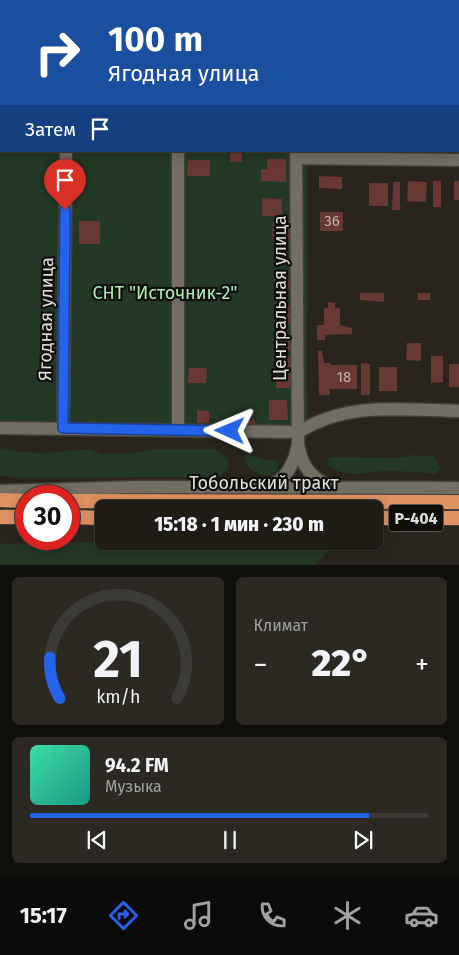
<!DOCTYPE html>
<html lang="ru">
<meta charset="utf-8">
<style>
body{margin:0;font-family:"Fira Sans",sans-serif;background:#2c2923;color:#f1f3f6;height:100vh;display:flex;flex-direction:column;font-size:19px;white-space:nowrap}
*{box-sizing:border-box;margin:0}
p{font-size:16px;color:#a1a1a1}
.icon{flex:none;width:28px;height:28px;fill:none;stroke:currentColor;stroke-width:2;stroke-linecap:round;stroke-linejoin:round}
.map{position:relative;height:565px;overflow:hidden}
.drawer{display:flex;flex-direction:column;gap:12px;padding:12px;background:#110f0c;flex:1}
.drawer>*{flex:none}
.guide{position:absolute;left:0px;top:0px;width:460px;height:152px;box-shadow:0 2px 12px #0003,0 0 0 1px #3c3a35;background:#1a4fa0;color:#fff;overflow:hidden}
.speed{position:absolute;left:15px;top:485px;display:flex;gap:10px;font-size:25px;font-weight:700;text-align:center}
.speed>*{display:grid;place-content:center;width:65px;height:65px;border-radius:50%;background:#1f1c16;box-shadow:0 2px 12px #0003,0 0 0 1px #3c3a35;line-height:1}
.speed .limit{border:8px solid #d22;background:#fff;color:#111}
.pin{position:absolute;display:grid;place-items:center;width:42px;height:42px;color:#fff;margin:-51px -21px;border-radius:50% 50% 50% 0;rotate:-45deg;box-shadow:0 0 5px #0007}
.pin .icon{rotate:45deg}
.me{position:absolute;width:55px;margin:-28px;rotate:271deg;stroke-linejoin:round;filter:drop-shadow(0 0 4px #0008)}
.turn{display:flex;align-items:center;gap:18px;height:105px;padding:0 25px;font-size:22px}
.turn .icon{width:65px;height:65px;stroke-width:2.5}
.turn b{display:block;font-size:35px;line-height:42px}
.then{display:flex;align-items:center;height:48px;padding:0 25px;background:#0003;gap:10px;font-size:19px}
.big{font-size:38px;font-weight:800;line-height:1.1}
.drawer .card{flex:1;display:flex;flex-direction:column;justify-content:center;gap:8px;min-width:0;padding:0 18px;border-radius:8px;background:#2c2923}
.drawer .dial{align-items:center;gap:0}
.dial svg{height:130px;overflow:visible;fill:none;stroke:#3c3a35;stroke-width:7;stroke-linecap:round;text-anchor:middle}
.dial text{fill:#f1f3f6;stroke:none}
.song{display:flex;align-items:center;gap:15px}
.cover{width:60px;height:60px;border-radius:8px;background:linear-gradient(135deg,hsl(160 70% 55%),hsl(170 70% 35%))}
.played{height:5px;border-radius:2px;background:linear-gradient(90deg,#2563eb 85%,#3c3a35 85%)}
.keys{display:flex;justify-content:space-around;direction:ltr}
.heat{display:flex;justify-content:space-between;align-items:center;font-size:28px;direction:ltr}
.drawer .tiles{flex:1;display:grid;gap:12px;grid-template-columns:1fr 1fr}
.card:last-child{grid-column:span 2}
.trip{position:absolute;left:95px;top:500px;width:288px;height:50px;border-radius:8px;background:#1f1c16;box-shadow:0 2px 12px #0003,0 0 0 1px #3c3a35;font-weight:800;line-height:50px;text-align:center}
.dock{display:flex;height:80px;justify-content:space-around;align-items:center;background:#0c0b09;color:#a1a1a1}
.dock .icon{width:35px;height:35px}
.dock .on{color:#2563eb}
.dock b{font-size:22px;color:#f1f3f6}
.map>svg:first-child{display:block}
.green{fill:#233825}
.building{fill:#683833}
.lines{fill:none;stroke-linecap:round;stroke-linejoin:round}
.minor-casing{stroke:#434039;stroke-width:15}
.trunk-casing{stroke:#434039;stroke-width:16}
.minor{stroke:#736e64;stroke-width:12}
.trunk{stroke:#df9162;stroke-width:14}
.route-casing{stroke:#184099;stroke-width:12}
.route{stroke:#2563eb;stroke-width:9}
.labels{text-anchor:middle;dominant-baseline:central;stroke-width:4.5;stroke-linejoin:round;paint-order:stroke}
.number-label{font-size:15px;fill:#c2b4af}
.shield{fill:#100e0b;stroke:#a2a09a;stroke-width:1}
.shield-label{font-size:16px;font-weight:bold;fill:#e0ded8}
.park-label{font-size:18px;fill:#aeecb3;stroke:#100e0b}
.street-label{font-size:18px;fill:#e0ded8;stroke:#100e0b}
</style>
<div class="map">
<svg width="459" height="565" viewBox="0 0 459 565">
<rect width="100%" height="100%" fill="#29251d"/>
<path class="green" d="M0,0h306l-305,1v150h306l1,284 -308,-1z
M0,448l20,4 27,1 42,-4 14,5 27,-1 27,-4h58l13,10v10l-10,8 -197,1 -21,-3z
M249,454l12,5 14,1 4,4 -2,7 -10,5c-11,-2 -22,-8 -22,-20z
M414,455l21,2 5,11 -4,6c-17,-2 -35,-3 -52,-3 -18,1 -42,9 -56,-7l1,-6 5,-1 63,1z
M150,541h171l7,11 -14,13h-314v-21z"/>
<path class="building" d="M230,151h12v11h-12z
M267,159h19v23l-25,-1v-12h6z
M188,160h22v16h-23z
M319,176l23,1v12l-23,-1z
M408,181l19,1 -1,20 -19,-1z
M433,181h8v26h-8z
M454,181h5v19h-5z
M393,182h7v28h-8z
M369,183h19v23h-19z
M262,198l20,1v17h-20z
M320,212h23v19h-23z
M79,221h21v23h-21z
M273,221h16v18h-17z
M280,279h12v10h-12z
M360,293h24v9l-24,-2z
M418,293h12v7h-12z
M328,302l7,1v5h5v17l12,3v6l-27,1v5h-8v-15h7v-17h4z
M284,305h8v18h-14v-11h6z
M277,338l15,1v12h-15z
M407,343h14v18l-15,-1z
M318,351h4l2,12h6v2h27v24h-27v6h-11z
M277,356h19v32h-20z
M431,356h12v26l-12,1z
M361,363l9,1v31h-9z
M449,364h10v23h-10z
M379,367h18v24h-18z
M189,368h18l-1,15h-18z
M269,400h18l1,20h-19z
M197,410l12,1v12h-12z
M240,420h15v8l-15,-1z"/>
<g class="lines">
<defs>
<path id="minor" d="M178,0v1
M292,0v1
M67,1v-1
M178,151v279
M296,151l2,293
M296,158l163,2
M0,428l299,4c48,-31 105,-22 160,-21
M63,428l3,-277
M267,486c20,-6 27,-22 31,-42 3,20 13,36 34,42
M0,491l140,-4 319,1"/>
<path id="trunk" d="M0,500l26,1
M69,501l390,1
M0,517h26
M69,517l35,1
M374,518h85"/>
</defs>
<use href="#minor" class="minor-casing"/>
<use href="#trunk" class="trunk-casing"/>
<use href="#minor" class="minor"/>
<use href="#trunk" class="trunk"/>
</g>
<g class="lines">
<defs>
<path id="route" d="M65,210l-2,218 167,3"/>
</defs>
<use href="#route" class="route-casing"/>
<use href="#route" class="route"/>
</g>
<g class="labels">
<g class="number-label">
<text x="332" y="221">36</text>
<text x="344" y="377">18</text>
</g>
<rect class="shield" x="388.5" y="504.5" width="55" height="27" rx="4"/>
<g class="shield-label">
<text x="416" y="518">Р-404</text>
</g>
<g class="park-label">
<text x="165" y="293">СНТ "Источник-2"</text>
</g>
<g class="street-label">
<text transform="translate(280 298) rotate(-90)">Центральная улица</text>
<text transform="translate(46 319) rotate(-89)">Ягодная улица</text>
<text x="264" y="483">Тобольский тракт</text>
</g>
</g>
</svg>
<div class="speed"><div class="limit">30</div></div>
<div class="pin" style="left:65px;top:210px;background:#d93025"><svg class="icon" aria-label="arrive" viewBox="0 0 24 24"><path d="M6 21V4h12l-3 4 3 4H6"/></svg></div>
<svg class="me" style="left:230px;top:431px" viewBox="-20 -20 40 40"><path d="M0-17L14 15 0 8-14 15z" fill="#2563eb" stroke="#fff" stroke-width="4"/></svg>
<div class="trip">15:18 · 1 мин · 230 m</div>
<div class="guide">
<div class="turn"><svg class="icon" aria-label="right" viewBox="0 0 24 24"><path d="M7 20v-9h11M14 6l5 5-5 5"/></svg><div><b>100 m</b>Ягодная улица</div></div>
<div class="then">Затем<svg class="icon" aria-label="arrive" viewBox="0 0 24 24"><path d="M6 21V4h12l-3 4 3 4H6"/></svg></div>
</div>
</div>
<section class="drawer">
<div class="tiles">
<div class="card dial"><svg viewBox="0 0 100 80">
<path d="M14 69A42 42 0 1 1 86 69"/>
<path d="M14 69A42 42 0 0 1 8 44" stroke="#2563eb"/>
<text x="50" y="56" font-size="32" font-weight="700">21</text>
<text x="50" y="72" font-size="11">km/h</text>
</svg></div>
<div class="card"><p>Климат</p>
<div class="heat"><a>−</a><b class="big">22°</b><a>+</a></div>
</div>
<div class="card">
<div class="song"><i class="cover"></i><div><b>94.2 FM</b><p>Музыка</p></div></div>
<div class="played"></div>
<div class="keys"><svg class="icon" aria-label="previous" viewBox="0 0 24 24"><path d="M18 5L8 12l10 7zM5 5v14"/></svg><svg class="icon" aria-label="pause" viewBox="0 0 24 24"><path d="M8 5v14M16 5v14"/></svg><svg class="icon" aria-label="next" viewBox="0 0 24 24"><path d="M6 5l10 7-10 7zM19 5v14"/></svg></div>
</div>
</div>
</section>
<nav class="dock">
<b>15:17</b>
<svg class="icon on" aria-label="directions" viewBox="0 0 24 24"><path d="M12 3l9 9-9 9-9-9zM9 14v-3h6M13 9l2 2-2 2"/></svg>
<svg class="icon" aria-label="music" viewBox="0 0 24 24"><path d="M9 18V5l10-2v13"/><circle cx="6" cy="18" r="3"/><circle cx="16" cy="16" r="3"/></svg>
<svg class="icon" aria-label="phone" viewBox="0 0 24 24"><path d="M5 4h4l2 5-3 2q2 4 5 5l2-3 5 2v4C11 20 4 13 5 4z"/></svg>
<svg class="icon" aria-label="climate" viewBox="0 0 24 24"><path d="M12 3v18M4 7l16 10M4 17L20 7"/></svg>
<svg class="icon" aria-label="car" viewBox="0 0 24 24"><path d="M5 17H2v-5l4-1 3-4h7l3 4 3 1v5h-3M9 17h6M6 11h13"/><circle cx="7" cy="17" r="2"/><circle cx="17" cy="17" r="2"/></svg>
</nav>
